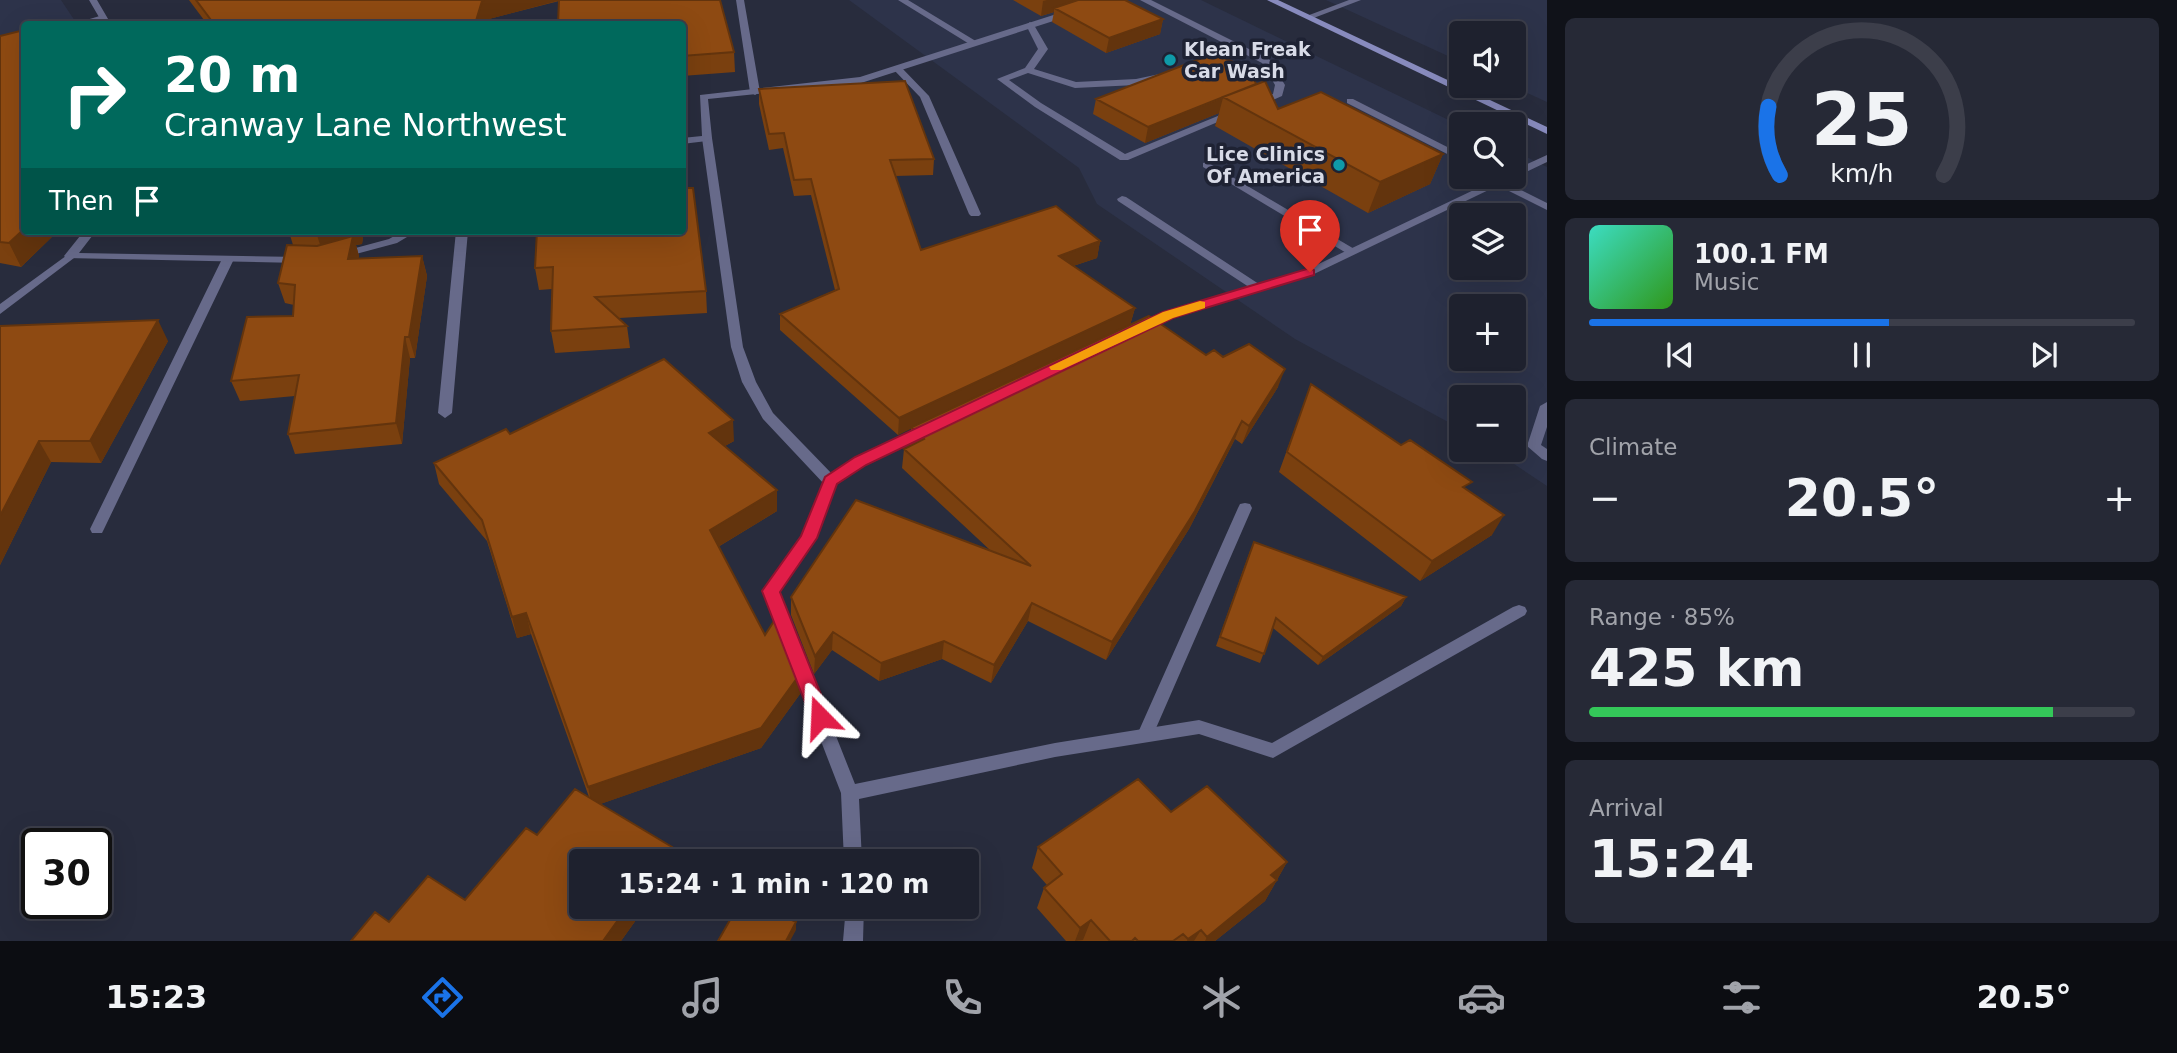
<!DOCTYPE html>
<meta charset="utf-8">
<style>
body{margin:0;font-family:"DejaVu Sans",sans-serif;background:#262936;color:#f1f3f6;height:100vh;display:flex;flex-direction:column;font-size:26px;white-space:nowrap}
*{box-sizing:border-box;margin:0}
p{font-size:23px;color:#a1a3aa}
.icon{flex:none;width:38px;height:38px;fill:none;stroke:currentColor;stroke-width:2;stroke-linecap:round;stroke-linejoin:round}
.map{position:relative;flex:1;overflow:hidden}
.details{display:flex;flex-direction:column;gap:18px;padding:18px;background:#101219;width:630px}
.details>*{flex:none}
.hud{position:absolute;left:21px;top:21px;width:665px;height:214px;border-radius:7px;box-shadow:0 7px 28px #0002,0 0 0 2px #3c3e4a;background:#00695c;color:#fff;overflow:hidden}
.tools{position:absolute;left:1449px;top:21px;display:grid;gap:14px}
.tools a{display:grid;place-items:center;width:77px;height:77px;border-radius:7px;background:#1e212e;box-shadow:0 7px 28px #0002,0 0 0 2px #3c3e4a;font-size:35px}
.speed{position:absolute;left:21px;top:828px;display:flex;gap:14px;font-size:35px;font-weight:700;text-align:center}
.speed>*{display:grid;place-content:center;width:91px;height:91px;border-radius:50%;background:#1e212e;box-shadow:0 7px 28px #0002,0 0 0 2px #3c3e4a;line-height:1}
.speed .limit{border:4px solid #111;border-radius:10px;background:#fff;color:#111}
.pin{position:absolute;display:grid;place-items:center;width:60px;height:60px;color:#fff;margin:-72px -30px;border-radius:50% 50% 50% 0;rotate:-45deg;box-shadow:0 0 7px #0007}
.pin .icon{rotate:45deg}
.me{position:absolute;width:77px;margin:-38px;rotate:339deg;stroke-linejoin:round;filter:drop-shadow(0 0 5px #0008)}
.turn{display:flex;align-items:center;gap:24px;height:147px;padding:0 28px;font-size:32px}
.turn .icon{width:91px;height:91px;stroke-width:2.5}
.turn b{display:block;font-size:49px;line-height:60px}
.then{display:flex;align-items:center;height:66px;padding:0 28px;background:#0003;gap:14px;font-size:26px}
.big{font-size:52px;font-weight:600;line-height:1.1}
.details .tile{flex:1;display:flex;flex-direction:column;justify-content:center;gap:10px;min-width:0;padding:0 24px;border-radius:10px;background:#262936}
.details .dial{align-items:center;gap:0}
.dial svg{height:182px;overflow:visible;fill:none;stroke:#3c3e4a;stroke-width:7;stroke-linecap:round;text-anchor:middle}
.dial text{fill:#f1f3f6;stroke:none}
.song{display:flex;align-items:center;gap:21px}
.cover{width:84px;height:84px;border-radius:10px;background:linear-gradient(135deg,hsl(170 70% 55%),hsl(110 70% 35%))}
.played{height:7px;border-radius:4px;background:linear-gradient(90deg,#1a73e8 55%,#3c3e4a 55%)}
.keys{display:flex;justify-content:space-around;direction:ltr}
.heat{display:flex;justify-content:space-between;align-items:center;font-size:38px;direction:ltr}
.charge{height:10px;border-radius:5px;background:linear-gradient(90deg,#34c759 85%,#3c3e4a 0)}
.trip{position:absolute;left:569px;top:849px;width:410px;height:70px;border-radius:7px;background:#1e212e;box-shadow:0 7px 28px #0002,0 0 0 2px #3c3e4a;font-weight:600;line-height:70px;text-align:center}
.tabs{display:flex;height:112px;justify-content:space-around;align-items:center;background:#0c0d12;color:#a1a3aa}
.tabs .icon{width:49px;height:49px}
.tabs .active{color:#1a73e8}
.tabs b{font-size:32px;color:#f1f3f6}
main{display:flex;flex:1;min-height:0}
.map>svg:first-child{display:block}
.built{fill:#2d334a;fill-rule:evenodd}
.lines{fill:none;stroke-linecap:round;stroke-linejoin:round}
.lane{fill:#676a8a;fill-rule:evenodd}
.street{fill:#676a8a;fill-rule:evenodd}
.secondary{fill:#888bbe;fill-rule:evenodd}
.wall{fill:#7a400f}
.shaded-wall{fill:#63340d}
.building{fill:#8e4a12;stroke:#63340d;stroke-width:2}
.route{fill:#e11d48;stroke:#92132f;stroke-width:2}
.slow{fill:#f59e0b}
.culture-dot{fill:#0f9aa8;stroke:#1e2233;stroke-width:2.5}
.labels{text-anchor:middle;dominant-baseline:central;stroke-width:7;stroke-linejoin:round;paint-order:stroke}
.far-poi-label{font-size:19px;font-weight:bold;fill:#d8dbe7;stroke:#1e2233;text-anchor:start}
</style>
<main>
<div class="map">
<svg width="1547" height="941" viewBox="0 0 1547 941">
<rect width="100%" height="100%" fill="#282c3d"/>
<path class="built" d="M0,0h61l16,24h-53v138l-24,7z
M849,0h352l260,126v51h53v-26l33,16v319l-54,-36h21v-53h-53v32l-166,-90 -198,-135 -18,-36zM1461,215h53v53h-53zM1461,306h53v53h-53z
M1326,0h221v102l-35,-16 2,-53h-53v29z"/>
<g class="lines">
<path class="lane" d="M736,0h8l16,92 -5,3 -5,-3z
M898,0h10l71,43 -8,2z
M1140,0h11l118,59 16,26 -3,11 -23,10h-6v-4l20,-8 2,-9 -13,-22z
M1349,0h12l-50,19 -7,-2z
M103,15l4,3 -1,2 -20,4h-13z
M1030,22l4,3 14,24 -14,20 42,13 60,-3 33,-7v4l-33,9 -61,3 -47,-15 -19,7 32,23 84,51 105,-43 9,2 -111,47h-8l-85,-53 -38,-28 28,-11 13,-19 -12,-24z
M894,66h6l29,30 52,118 -2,2h-8l-2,-2 -49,-117 -26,-27z
M1347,99h6l108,55v7l-114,-58z
M707,135l5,3 31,209 13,35 17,31 62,64 2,4 -2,4h-10l-62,-66 -21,-37 -11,-35 -29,-209z
M1207,162l149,88 2,2 -6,3 -4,-1 -145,-87v-4z
M1499,179l48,24v7l-52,-26v-4z
M1122,196l4,1 139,91 -6,4 -4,-1 -137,-90 -1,-2z
M456,231h12l-16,182 -7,5 -7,-5z
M70,253l6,3 -2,2 -74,56v-10z
M228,256l6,3 -130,270 -2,4h-10l-2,-4 132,-270z
M1547,402v25l-6,18 6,4v12l-5,-2 -15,-13 13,-40z
M1245,503l5,1 2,4 -99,227 -2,5 -6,2 -6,-2 -2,-5 101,-227 2,-4z"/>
<path class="street" d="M89,0h8l14,24h-8z
M1069,10l4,3 -1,2 -211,68 -153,16 4,39 -5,3 -25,3v-6l20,-2 -2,-41 160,-18z
M1547,155v7l-233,112 -142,44 -30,14h-8l-2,-3 32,-17 142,-42 195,-93h13v-7z
M84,231h12l-17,22 221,4 6,3 -6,3 -234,-5 -2,-2z
M403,231h14l-20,12 -56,15 -6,-3 2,-2 52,-14z
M927,424l5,2 2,3 -2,3 -67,32 -29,20 -20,54 -37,54 76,192 200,-41 144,-23 73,23 241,-136 6,-2 6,2 2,4 -2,4 -252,143 -74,-24 -144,23 -196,42 3,62h-18l-3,-68 -78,-202 39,-55 23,-59 30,-19z
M846,906h18l-1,35h-20z"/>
<path class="secondary" d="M1267,0h11l269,127v7z"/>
</g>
<path class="wall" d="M189,0h531l14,52 1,20 -53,4v-52l-123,-23 -74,19 -1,4h-277z
M1013,0h112l38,19 -3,15 -54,19 -54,-31 2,-10 -13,4z
M0,36l24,195h34l-37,36 -21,-4z
M1256,84l22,25 165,45 -13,30 -62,29 -153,-87 4,-13 -74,30 -52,-29 3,-15z
M759,89l175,70 -1,16 -38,1 26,74 179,-9 -3,17 -24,8 62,42 -5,17 76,30 17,2 55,30 -36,57 -7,-5 -46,90 -83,131 -78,-39 -37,62 -49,-24 -63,22 -47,-31 -18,24 -23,-59v-18l200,-46 -89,-83 2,-19 6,-3 1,-18 -13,7 -118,-105v-16l55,-24 -24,-95 -17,1 -11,-48 -14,2 -10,-46z
M364,231l-2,13 -6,1 3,11 -1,3 64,-3 5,20 -12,82h-5l-8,86 -107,10 -7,-20 7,-38 -55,5 -9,-20 62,-65 1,-11 -9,-2 -7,-20 15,-38 -4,-13z
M523,231h159l24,60 1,22 -88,5 8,8 3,22 -75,5 -4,-22 1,-42 -13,1 -4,-22 2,-33 -13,1z
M0,326l168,15 -67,122 -50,-1 -51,103z
M1311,384l156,106 25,45 -72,46 -141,-109z
M510,434l224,7 -9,5 52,44v21l-59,36 47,88 35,39v20l-39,54 -161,56 -19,102h65l-25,35 -232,-19 76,-22 72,-65 52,-38 -58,-163 -14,4 -30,-97 -48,-57 -5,-21z
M1250,551l156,46 -5,9 -83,59 -45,-37 -13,35 -44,-17z
M1171,812l116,50 -22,39 -50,40h-149l-29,-33 7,-20 3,-3 -15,-17 6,-21z"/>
<path class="shaded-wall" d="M484,0h77l-76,20 -1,4h-9l7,-23z
M1047,0h42l-35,8v4l-13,4 2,-15z
M1163,19l-3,15 -54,19 3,-15z
M1223,98l-4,15 -74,30 3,-16z
M1443,154l-13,30 -62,29 12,-31z
M24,229v2h34l-37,36 -12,-24z
M321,231h43l-2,13 -6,1 3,11 -5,24 -31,-26 -7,-22z
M1100,241l-3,17 -42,14 4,-16z
M422,256l5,20 -12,82 -6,-21z
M1135,308l-5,17 -232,110 1,-17z
M158,320l10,21 -67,122 -11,-22z
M405,337l5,21 -8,86 -6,-21z
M1285,369l-7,18 -36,57 7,-18z
M733,420l1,21 -24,13 -1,-21z
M1242,421l-7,18 -46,90 -83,131 6,-18z
M39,441l12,21 -51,103v-49z
M777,490v21l-66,40 -1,-21z
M1504,515l-12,20 -72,46 12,-20z
M1406,597l-5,9 -83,59 5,-8z
M1032,603l-4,18 -37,62 3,-18z
M526,613l5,21 -14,4 -5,-21z
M833,632l-1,18 -18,24 1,-18z
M944,641l-2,18 -63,22 2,-18z
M800,674v20l-39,54 -169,59 -4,-20z
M672,847l2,14h-13z
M1287,862l-22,39 -50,40h-10l2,-4 64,-62z
M628,906h18l-25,35h-18z
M1091,920l-8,20 -8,1 5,-13z
M796,922v8l-6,11h-4z
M1201,930l-7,11h-7l1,-2z"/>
<path class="building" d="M196,0h288l-2,1 -7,23h-261z
M559,0h161l14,52 -52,4v-32h-124z
M1078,0h47l38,19 -54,19 -55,-30z
M70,20l3,4h-24z
M24,30v199l-15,14 -9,-1v-206z
M1215,53l36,18 5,13 -108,43 -52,-28z
M905,81l29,78 -44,1 31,90 135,-44 44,35 -41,15 76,52 -236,110 -119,-104 59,-25 -28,-110 -17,1 -10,-47 -15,1 -10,-45z
M1265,81l13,28 43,-17 122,62 -63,28 -157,-85z
M682,188h11l13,103 -111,6 32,29 -76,5 2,-64 -18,1 2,-37h145z
M289,231h32l-5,1h-27z
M353,236l-5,23 74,-3 -13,81h-4l-9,86 -108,11 11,-59 -68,6 16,-64 46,-1 2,-31 -17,-2 9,-38 30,1z
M1149,316l57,39 8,-5 9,7 26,-13 36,25 -36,57 -7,-5 -47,90 -83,131 -80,-39 -38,62 -50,-24 -63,22 -48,-31 -18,24 -24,-59 65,-97 175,66 -127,-117 20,-10 -12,-12z
M158,320l-68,121h-51l-39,75v-190z
M664,359l69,61 -24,13 68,57 -67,40 55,105 13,-20 22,59 -39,54 -173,59 -62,-174 -14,4 -30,-97 -48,-57 72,-34 4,5z
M1311,384l90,61 9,-5 62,42 -9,5 41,28 -72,46 -145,-109z
M1254,542l152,55 -83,60 -47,-39 -12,36 -44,-17z
M1138,779l33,33 36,-26 80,76 -16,13 6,5 -70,57 -6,-7 -13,9 -5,-5 -10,7h-35l-3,-3 -3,3h-22l-19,-21 -11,8 -36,-40 18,-14 -24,-27z
M575,789l97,58 -11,14h-80v45h47l-25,35h-252l24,-29 14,10 39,-46 37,24 61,-72 11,7z
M738,906h26l32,16 -10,19h-68z"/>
<path class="route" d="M1310,268l4,2v5l-141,43 -307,147 -29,19 -20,54 -37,54 50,125 -3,6 -7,2 -7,-2 -51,-132 39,-55 24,-59 30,-20 308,-145z"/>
<path class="slow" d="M1200,301l5,1v6l-32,10 -112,52h-10l-2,-3 114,-55z"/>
<g class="culture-dot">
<circle cx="1170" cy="60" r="7"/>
<circle cx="1339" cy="165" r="7"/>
</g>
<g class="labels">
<g class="far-poi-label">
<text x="1184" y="49">Klean Freak<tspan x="1184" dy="22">Car Wash</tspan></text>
<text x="1325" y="154" text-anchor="end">Lice Clinics<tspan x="1325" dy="22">Of America</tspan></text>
</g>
</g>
</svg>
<div class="tools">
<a><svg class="icon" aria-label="sound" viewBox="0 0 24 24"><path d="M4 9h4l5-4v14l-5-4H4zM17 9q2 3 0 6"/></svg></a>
<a><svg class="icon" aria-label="search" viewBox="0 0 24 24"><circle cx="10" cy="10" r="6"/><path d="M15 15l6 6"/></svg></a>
<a><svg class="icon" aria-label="layers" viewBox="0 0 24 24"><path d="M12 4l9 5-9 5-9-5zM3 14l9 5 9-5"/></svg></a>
<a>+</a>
<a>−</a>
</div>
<div class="speed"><div class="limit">30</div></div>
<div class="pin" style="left:1310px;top:272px;background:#d93025"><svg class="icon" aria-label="arrive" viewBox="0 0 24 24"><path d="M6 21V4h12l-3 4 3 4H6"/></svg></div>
<svg class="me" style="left:820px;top:717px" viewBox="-20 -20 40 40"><path d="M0-17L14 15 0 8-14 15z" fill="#e11d48" stroke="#fff" stroke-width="4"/></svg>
<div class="trip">15:24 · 1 min · 120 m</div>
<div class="hud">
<div class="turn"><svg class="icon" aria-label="right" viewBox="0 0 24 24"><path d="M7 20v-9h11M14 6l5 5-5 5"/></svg><div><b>20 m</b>Cranway Lane Northwest</div></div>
<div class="then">Then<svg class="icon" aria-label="arrive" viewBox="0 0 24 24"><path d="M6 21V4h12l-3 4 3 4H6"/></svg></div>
</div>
</div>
<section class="details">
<div class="tile dial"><svg viewBox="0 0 100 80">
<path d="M14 69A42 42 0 1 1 86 69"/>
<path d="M14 69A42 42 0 0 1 9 39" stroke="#1a73e8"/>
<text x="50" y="56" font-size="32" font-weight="700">25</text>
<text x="50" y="72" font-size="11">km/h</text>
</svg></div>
<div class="tile">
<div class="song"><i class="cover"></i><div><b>100.1 FM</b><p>Music</p></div></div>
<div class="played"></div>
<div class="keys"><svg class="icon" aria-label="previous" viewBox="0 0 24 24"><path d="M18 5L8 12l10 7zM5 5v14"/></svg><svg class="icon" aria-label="pause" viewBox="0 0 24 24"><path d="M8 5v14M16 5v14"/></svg><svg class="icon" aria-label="next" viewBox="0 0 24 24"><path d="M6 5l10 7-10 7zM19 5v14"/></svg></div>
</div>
<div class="tile"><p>Climate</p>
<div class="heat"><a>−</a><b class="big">20.5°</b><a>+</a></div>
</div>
<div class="tile"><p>Range · 85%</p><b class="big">425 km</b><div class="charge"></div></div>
<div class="tile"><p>Arrival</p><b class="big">15:24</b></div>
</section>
</main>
<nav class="tabs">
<b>15:23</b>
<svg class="icon active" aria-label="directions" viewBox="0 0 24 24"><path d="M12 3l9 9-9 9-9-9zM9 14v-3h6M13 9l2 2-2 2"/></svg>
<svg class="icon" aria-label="music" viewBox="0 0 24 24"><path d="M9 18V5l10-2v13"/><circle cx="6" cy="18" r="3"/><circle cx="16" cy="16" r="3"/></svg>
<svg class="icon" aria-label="phone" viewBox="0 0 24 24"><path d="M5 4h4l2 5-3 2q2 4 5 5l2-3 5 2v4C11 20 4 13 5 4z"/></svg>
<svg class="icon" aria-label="climate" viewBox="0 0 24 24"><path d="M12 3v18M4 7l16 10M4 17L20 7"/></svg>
<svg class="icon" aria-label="car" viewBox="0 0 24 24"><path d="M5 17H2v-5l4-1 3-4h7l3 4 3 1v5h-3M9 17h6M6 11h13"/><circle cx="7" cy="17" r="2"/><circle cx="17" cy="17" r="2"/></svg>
<svg class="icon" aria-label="filters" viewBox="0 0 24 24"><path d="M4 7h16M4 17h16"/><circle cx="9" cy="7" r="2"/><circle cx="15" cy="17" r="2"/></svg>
<b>20.5°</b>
</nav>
